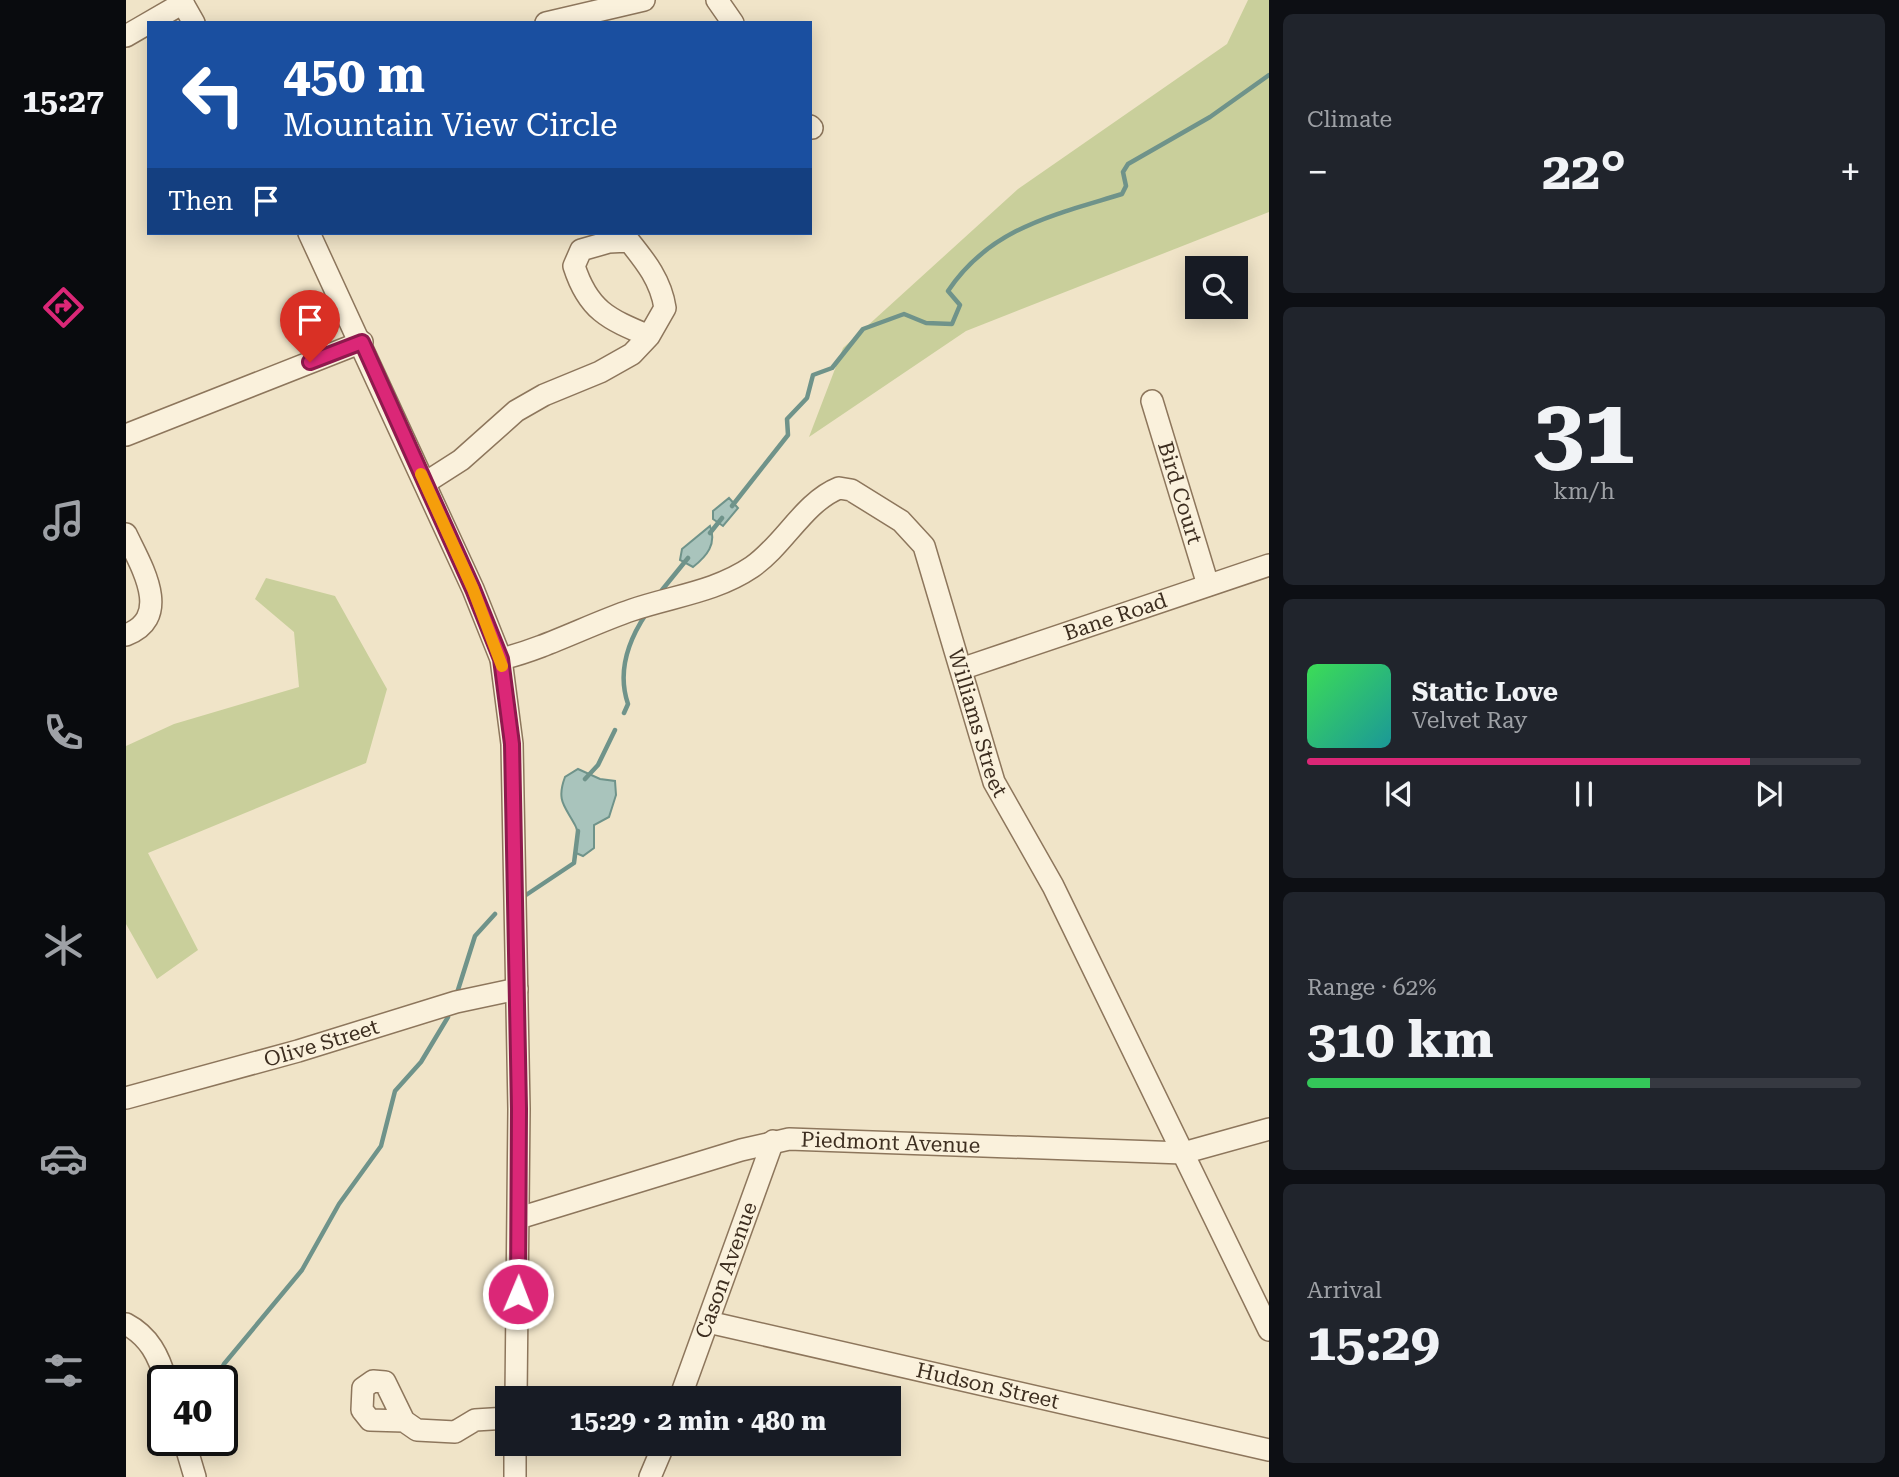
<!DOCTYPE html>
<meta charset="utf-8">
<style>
body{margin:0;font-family:"Roboto Serif",serif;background:#20242c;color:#f1f3f6;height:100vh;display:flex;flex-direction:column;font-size:26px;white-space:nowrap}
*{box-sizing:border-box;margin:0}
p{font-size:23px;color:#9ea1a6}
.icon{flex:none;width:38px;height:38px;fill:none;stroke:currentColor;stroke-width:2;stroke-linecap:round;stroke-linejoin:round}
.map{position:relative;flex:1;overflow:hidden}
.side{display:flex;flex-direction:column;gap:14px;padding:14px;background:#0d0f14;width:630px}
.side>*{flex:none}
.banner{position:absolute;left:21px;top:21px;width:665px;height:214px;border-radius:0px;box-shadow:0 4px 18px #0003;background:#1a4fa0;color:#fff;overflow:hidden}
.controls{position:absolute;left:1059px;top:256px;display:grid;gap:14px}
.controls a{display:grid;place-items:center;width:63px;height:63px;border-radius:0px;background:#171b24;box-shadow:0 4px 18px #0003;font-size:35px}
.speed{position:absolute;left:21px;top:1365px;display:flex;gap:14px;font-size:35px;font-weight:700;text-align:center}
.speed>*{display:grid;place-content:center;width:91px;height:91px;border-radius:50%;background:#171b24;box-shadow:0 4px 18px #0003;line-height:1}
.speed .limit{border:4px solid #111;border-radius:10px;background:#fff;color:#111}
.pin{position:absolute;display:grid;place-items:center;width:60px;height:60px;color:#fff;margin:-72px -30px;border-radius:50% 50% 50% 0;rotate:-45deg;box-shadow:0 0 7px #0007}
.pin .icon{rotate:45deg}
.me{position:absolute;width:77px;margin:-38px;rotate:1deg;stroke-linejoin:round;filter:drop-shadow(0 0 5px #0008)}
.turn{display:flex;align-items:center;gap:24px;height:147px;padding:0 21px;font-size:32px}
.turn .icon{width:91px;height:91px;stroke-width:2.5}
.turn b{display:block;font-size:49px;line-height:60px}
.then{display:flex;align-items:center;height:66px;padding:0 21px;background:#0003;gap:14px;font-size:26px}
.big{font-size:52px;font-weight:700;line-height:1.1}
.side .card{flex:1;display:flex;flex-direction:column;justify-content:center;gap:10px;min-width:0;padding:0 24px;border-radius:10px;background:#20242c}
.side .dial{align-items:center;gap:0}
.dial b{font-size:91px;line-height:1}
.song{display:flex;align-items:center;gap:21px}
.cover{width:84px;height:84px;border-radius:10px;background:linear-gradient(135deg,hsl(130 70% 55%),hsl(180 70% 35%))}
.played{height:7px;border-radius:4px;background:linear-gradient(90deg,#db2777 80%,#363941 80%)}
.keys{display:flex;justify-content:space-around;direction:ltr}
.heat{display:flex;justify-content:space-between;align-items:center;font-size:38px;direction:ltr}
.charge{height:10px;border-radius:5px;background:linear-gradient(90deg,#34c759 62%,#363941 0)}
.trip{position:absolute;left:369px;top:1386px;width:406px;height:70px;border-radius:0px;background:#171b24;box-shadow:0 4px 18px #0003;font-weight:700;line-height:70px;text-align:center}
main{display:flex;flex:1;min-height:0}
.dock{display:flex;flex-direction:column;width:126px;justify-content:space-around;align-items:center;background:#090b0e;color:#9ea1a6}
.dock .icon{width:49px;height:49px}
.dock .active{color:#db2777}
.dock b{font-size:32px;color:#f1f3f6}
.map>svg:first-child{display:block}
.green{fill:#c9cf9b}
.water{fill:#a9c4bc;stroke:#6f938a;stroke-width:2}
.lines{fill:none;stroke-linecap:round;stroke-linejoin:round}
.stream{stroke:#6f938a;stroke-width:4.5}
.minor-casing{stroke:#8d765c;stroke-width:24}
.minor{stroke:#faf1dc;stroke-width:21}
.route-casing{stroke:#8e194d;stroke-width:18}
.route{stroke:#db2777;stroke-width:12}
.slow{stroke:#f59e0b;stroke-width:12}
.labels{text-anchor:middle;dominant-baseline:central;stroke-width:5;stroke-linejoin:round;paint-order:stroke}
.street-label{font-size:21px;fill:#3d2e20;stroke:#f7eed8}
</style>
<main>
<nav class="dock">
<b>15:27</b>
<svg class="icon active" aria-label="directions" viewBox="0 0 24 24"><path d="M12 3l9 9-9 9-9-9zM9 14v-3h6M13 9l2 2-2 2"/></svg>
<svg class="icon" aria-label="music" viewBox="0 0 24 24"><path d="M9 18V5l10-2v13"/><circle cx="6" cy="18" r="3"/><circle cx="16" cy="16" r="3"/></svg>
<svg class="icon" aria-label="phone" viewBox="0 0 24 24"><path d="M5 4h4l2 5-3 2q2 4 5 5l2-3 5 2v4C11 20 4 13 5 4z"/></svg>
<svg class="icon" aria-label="climate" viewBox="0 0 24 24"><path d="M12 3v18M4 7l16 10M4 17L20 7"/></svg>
<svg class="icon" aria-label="car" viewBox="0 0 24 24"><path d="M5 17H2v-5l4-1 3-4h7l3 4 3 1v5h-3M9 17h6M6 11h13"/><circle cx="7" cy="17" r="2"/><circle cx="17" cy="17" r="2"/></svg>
<svg class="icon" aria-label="filters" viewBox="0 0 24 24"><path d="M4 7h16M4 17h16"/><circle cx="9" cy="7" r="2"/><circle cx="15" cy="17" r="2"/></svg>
</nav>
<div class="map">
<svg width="1143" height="1477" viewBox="0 0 1143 1477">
<rect width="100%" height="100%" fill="#f0e4c8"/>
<path class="green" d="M1122,0h21v212l-303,119 -157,106 34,-89 175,-159 209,-145z
M140,578l69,18 52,93 -21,74 -218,90 50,97 -41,29 -31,-55v-178l48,-22 125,-37 -5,-55 -39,-33z"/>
<path class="water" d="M603,498l9,10 -15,18 -10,-7v-8z
M584,526c7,18 -3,30 -17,41l-13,-7 2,-11z
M452,769l22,10 15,2 1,14 -7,22 -15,8v23l-11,8 -7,-3c0,-9 4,-20 -1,-28 -10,-19 -19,-24 -10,-48z"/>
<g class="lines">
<path class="stream" d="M606,506l56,-71 -1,-16 20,-21 6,-23 19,-7 31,-39 41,-15 22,9 26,1 8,-19 -12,-14c42,-63 106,-76 174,-97l4,-8 -3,-14 5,-8 82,-47 59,-42
M584,533l12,-15
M536,590l26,-32
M498,713l4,-9c-11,-32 0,-63 18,-90
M459,779l13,-14 17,-35
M397,897l51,-34 4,-32
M331,993l18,-57 20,-22
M89,1381l9,-17 78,-94 37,-66 42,-58 14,-55 26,-29 27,-45
M71,1440l1,4"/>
<defs>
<g id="minor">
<path d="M55,0l13,23"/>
<path d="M591,0l16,23"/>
<path d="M420,23l98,-23"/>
<path d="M0,36l57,-33"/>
<path d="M684,126l2,2"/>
<path d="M183,233l164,356 28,70 11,85 7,365 -3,289"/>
<path id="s1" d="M1026,401l56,184"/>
<path d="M0,435l236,-93"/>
<path d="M299,483l36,-23 55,-49 28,-16 56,-23 32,-18 17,-18 16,-28c-4,-27 -19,-46 -36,-67l-20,1 -28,8 -7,16c14,44 34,53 75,70"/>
<path d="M0,534c14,30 48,83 0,101"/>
<path id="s2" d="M375,659c45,-11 87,-34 131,-49 41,-14 83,-18 120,-43 32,-22 52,-65 87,-79l12,2 50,31 23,25 70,236 59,104 216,444"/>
<path id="s3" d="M835,669l308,-104"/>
<path id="s4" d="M0,1098l172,-47 158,-49 61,-13"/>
<path id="s5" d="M393,1218l222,-68 48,-11 394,14 86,-24"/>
<path id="s6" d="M582,1322l561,128"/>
<path d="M0,1324c23,12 33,32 40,57"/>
<path id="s7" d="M554,1398l93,-257"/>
<path d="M278,1421l-34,-1 -8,-10 1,-22 10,-7 12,1 19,39 13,9 38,2 20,-12 33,-2"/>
<path d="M58,1440l11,37"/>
<path d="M389,1477v-33"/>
<path d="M524,1477l14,-33"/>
</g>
</defs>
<use href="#minor" class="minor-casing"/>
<use href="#minor" class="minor"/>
</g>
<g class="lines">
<defs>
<path id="route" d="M184,362l52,-20 111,247 28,70 11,85 7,365 -1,185"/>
</defs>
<use href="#route" class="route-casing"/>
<use href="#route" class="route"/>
<path class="slow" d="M295,474l52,115 29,77"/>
</g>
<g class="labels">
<g class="street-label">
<text stroke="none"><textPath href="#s1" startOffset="96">Bird Court</textPath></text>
<text stroke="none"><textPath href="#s3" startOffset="163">Bane Road</textPath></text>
<text stroke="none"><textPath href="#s2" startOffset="676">Williams Street</textPath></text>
<text stroke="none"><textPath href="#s4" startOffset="203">Olive Street</textPath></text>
<text stroke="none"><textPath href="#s5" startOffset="383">Piedmont Avenue</textPath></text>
<text stroke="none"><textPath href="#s7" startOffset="136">Cason Avenue</textPath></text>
<text stroke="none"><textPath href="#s6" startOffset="287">Hudson Street</textPath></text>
</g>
</g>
</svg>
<div class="controls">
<a><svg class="icon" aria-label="search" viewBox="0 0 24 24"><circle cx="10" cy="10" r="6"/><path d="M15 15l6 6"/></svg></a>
</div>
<div class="speed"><div class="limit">40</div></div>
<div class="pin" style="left:184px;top:362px;background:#d93025"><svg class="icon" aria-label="arrive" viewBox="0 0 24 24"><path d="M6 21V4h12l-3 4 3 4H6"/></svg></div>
<svg class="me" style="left:392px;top:1294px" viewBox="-20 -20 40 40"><circle r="17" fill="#db2777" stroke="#fff" stroke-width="3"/><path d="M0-11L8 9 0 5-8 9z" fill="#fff"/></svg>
<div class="trip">15:29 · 2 min · 480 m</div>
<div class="banner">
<div class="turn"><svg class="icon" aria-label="left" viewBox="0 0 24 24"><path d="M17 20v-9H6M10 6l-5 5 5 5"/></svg><div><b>450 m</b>Mountain View Circle</div></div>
<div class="then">Then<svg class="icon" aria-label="arrive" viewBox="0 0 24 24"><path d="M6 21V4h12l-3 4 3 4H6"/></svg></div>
</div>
</div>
<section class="side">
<div class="card"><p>Climate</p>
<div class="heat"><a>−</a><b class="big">22°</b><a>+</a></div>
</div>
<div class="card dial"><b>31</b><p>km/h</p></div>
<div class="card">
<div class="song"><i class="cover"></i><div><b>Static Love</b><p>Velvet Ray</p></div></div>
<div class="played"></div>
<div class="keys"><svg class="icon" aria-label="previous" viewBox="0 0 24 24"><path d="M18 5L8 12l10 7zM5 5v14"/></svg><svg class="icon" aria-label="pause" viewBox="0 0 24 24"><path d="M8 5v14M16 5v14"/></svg><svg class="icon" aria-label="next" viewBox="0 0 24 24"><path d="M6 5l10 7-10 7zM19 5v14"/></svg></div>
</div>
<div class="card"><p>Range · 62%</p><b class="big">310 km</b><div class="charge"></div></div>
<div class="card"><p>Arrival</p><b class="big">15:29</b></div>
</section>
</main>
